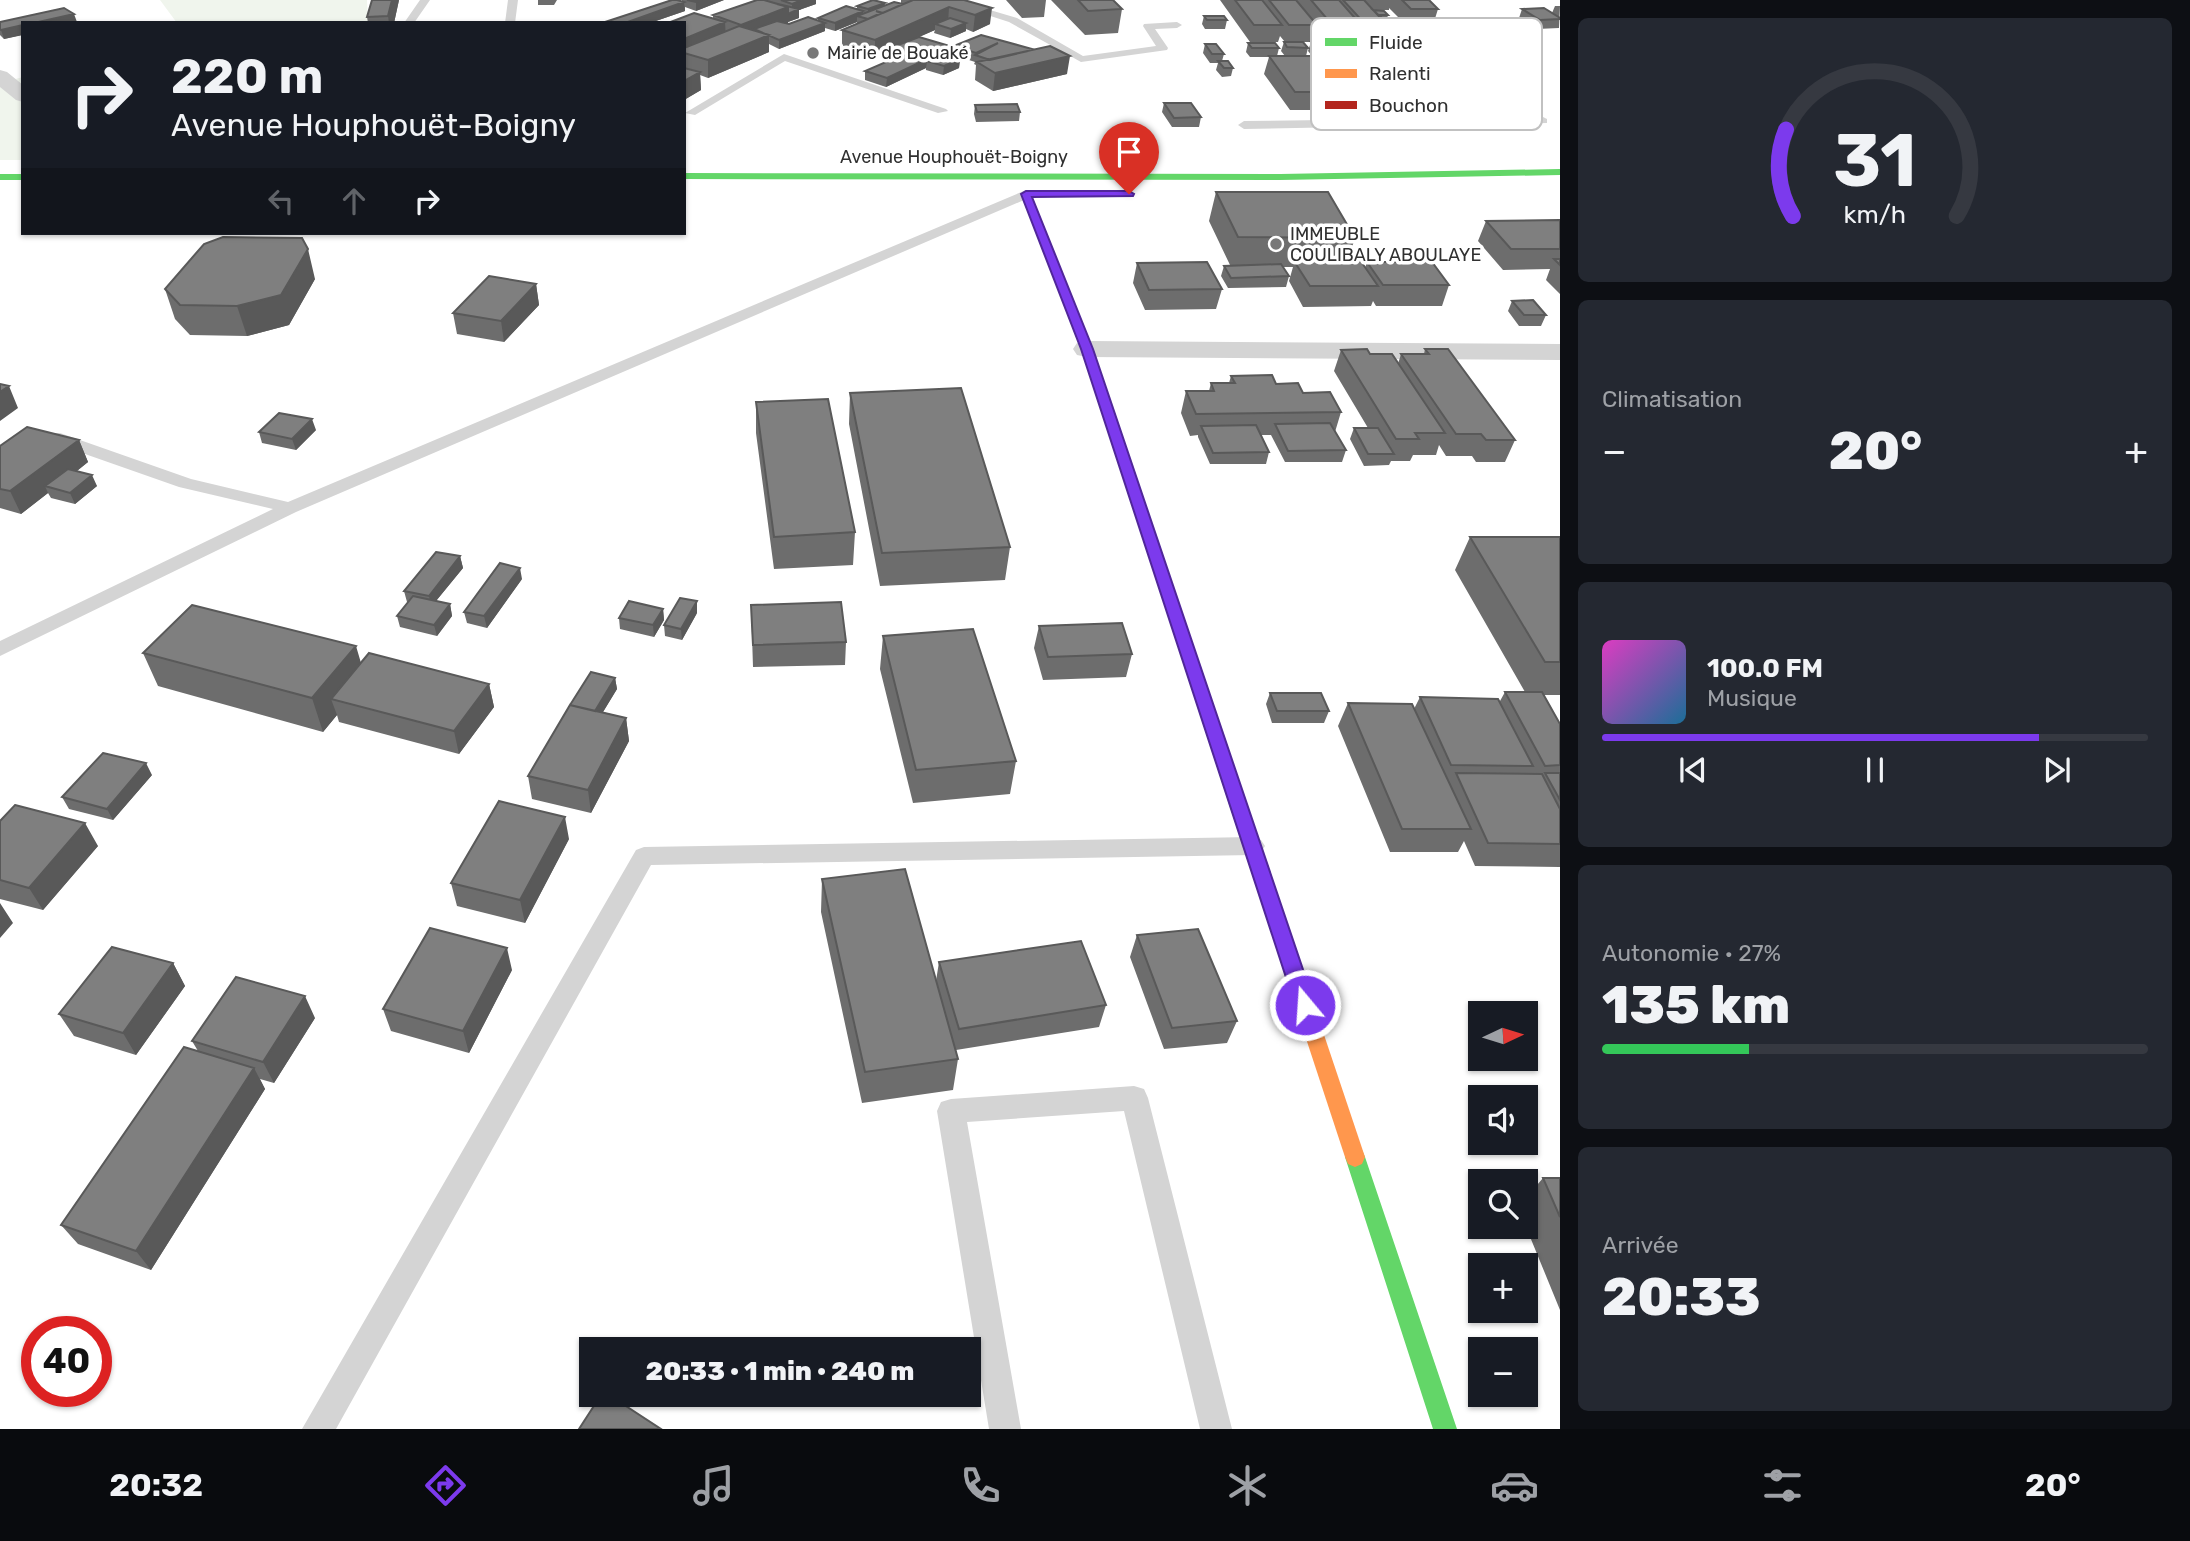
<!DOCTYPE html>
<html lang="fr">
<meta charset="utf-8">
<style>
body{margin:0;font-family:Rubik,sans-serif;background:#242831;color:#f1f3f6;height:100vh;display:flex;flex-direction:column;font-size:26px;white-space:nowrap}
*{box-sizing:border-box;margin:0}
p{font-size:23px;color:#9ea1a6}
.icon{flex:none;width:38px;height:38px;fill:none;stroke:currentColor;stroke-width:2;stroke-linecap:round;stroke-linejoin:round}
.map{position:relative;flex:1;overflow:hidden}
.drawer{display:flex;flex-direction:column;gap:18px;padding:18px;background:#0d0f14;width:630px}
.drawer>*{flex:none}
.top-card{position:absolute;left:21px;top:21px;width:665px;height:214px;border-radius:0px;box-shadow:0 2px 5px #0004;background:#171b24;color:#f1f3f6;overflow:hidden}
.needle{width:46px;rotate:86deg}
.controls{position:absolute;left:1468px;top:1001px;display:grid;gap:14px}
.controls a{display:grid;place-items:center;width:70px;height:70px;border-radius:0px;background:#171b24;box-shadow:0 2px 5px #0004;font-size:35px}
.speed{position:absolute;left:21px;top:1316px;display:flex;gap:14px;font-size:35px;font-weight:700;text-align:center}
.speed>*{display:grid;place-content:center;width:91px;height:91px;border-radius:50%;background:#171b24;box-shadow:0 2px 5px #0004;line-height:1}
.speed .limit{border:10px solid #d22;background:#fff;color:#111}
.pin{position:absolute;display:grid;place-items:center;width:60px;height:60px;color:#fff;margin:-72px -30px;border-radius:50% 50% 50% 0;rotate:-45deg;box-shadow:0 0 7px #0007}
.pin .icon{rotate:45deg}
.me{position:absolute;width:77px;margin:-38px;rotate:342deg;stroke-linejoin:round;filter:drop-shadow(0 0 5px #0008)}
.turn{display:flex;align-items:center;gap:24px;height:147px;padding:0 35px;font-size:32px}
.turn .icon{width:91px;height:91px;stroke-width:2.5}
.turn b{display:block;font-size:49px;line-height:60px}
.lanes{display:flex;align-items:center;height:66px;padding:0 35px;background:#0003;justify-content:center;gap:35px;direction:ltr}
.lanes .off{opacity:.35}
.big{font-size:52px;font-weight:800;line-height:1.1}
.drawer .tile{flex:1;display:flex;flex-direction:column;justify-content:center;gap:10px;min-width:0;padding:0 24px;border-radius:10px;background:#242831}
.drawer .dial{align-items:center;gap:0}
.dial svg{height:182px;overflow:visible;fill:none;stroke:#363941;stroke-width:7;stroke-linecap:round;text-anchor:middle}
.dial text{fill:#f1f3f6;stroke:none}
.song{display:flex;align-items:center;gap:21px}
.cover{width:84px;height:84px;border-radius:10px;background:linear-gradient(135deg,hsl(310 70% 55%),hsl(200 70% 35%))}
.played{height:7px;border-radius:4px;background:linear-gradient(90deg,#7c3aed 80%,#363941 80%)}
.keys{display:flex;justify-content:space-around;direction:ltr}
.heat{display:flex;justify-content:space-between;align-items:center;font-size:38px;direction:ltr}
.charge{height:10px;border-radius:5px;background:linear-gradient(90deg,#34c759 27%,#363941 0)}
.trip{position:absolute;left:579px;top:1337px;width:402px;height:70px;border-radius:0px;background:#171b24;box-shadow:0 2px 5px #0004;font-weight:800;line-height:70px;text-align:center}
.menu{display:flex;height:112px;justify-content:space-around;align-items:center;background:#090b0e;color:#9ea1a6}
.menu .icon{width:49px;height:49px}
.menu .selected{color:#7c3aed}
.menu b{font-size:32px;color:#f1f3f6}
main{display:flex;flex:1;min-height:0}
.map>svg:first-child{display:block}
.green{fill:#f0f5ed}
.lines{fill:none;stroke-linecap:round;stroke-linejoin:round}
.lane{fill:#d4d4d4;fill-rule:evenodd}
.street{fill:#d4d4d4;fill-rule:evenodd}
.fast{fill:#63d668;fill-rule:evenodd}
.slow{fill:#ff974d;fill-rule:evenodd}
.jam{fill:#b3261e;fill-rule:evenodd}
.wall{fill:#6d6d6d;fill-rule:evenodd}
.shaded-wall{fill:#595959}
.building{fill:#7f7f7f;stroke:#595959;stroke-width:2}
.route{fill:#7c3aed;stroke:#51269a;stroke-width:2}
.poi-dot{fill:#787878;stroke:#fff;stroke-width:2.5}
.labels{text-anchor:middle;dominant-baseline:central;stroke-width:7;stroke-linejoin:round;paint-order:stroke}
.far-poi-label{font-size:18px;fill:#303030;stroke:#fff;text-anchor:start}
.far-street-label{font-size:18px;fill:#303030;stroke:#fff}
.key{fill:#fff;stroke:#c1c1c1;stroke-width:2}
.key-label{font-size:19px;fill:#303030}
</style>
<main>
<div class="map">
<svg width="1560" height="1429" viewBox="0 0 1560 1429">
<rect width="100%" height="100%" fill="#fff"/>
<path class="green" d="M160,0h207l1,23h-191z
M23,77v83h-23v-77z"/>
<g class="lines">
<path class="lane" d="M420,0h10l-16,23h-10z
M508,0h10l-3,23h-10z
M941,0h15l61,18 66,38 73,-10 -13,-20 1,-2 33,-2 5,3 -5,3 -22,1 13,19 -1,2 -86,12 -72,-40z
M784,54l162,55 2,2 -10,2 -153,-52 -90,54 -10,-2z
M1543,117l4,2v4l-303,6 -6,-4 6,-4z
M1026,190l6,4 -1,3 -735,315 -296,144v-15l273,-132 -94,-22 -131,-46 -2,-4 2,-4h12l131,46 97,23z
M1253,837l8,3 4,6 -4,6 -8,3 -602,10 -315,564h-34l334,-579 8,-3z
M1134,1086l10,3 4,9 84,331h-32l-76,-318 -157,11 54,307h-32l-52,-318 4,-9 10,-3z"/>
<path class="street" d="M0,70l7,2 16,13v17l-7,-2 -16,-13z
M1087,341l473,3v16l-473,-3 -10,-2 -4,-6 4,-6z"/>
<path class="fast" d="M1560,169v6l-280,5 -596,-1v-6l596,1z
M0,174h23v6h-23z
M1103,394l6,4 149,440 -3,5h-12l-3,-5 -143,-440z
M1355,1147l7,3 3,7 92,272h-24l-88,-272 3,-7z"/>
<path class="slow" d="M1249,831l6,2 3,5 107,319 -3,7 -7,3 -7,-3 -3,-7 -105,-319 3,-5z"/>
<path class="jam" d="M1026,191l5,3 62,155 16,49 -2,3h-8l-2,-3 -16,-49 -60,-155z"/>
</g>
<path class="wall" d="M399,0l-5,23h-26l-1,-6z
M538,0h19l-3,5h-16z
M682,0h42l-28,11 -11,-4v4l-35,12h-48l80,-22z
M757,0h59v4l-17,6v8l-11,4 -1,2h2l29,-3v-3l39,-9v-3l28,-3 -1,3 17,-2v-4h63l26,24 -17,8 -7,-3v2l-16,7 -16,-5 1,-3 -17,7 35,10 -1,8 -1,1 9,3 -1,9 -16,7 -17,-5v-2l-40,19 -21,-7v-9l23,-10 -6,-1v-7l-7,4 -33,-10v-17l15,-6v-2l-22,9 -10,-3v3l-46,18 -10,-5v8l-61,26 -8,-3 1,15 -17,10v-77l29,-4v-4z
M1006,0h40l-2,17 -22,1z
M1051,0h62l9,9 -4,24 -33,2z
M1220,0h209l9,9 -5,16h-27l-17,-17v2h-13l12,5 -2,8 1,2 -5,17h-17l4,5 -1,1 12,6 35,11 4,-11h-18l-5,-5 2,-8h-5l-6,-7 2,-9 19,7 -2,8 17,5 -2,8h7l-5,-4 3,-9 30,5 -2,6 34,6 -2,5 28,27 -7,18h-60l-11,-12 -4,13h-62l-10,-13 -5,15h-65l-26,-36 5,-17h-19l-4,-5 2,-9 31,5 -2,8h8l-4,-5 3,-9 24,6 -2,8h6l-4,-5 3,-9h17l-12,-14 -4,14h-27l-5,-6 -2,6h-28zM1334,43h6l-2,7 4,5h3l-3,13 -10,-12h3l3,-9z
M1555,6h5l-1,22 -22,1 -18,-11 3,-9 30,4z
M1204,16l23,4 -2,9h-20l-3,-5z
M0,22h77l-73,17 -4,-4z
M1205,44l19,10 -2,7 11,7 -2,8 -9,1 -6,-7 2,-7h-8l-7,-10z
M954,46l77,4 36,24 -74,17 -18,-11 1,-15 -2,-1 1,-2 -21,-7z
M1164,103l37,14 -2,10h-27l-10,-15z
M975,105l45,7 -1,9 -43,1 -2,-8z
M1216,192l139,46 -7,22 17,8 2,-6 82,23 -7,21h-66l-3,-5 -2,5 -68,1 -14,-26 4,-14h-10l6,9 -3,11 -58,1 -7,-12 3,-10 6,-1 -21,-44z
M1560,220v74l-14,-14 4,-11 -47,1 -25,-29 8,-20z
M1137,263l85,26 -6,20 -71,1 -12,-27z
M315,279l-26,46 -42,11 -57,-1 -15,-16 -10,-30z
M536,284l3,21 -35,37 -47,-8 -4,-21z
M1512,301l34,14 -5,11h-22l-11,-15z
M1425,349l90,91 -10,22h-29l-4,-6h-26l-7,-11 -3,10h-23l-3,6h-19l-2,4 -25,1 -14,-27 4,-11h14l-34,-57 7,-21 29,4 28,10 3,-10h23z
M1231,376l45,8 27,9 38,19 -6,20 11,18 -4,12h-57l-14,-27h-10l8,17 -3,12h-56l-12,-27v-2l-8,1 -9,-23 5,-22h23l2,-8h18z
M850,393l160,154 -5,33 -125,6 -31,-162z
M756,402l99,130 -2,33 -79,4 -18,-136z
M316,430l-20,20 -34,-7 -3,-11z
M79,440l9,22 -11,9 20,15 -22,18 -24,-6 -3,-5 -27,21 -21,-6v-62z
M1470,537h90v158h-16l16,29v143l-85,-1 -11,-25 -6,11h-68l-52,-126 10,-23 66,6 6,-12 80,4 5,-9h20l-70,-122z
M460,556l3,12 -27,33 14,3 2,12 -15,20 -37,-9 -3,-11 11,-14h-1l-3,-11z
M522,579l-35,49 -20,-5 -3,-11z
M751,605l95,37 -1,23 -92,2z
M663,609l1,11 -10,17 -34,-8 -1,-11z
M697,613l-15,27 -17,-4 -1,-11z
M1039,626l93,28 -6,23 -83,3 -9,-32z
M883,636l133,125 -6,33 -97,9 -33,-134z
M143,653l218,10 128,21 5,23 -35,47 -120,-32 -2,-7 -14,17 -165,-46z
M615,678l2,11 -14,23 23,6 3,23 -38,72 -59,-14 -4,-23z
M1270,693l59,18 -5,12h-52l-6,-19z
M152,775l-39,45 -44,-11 -7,-12z
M0,821l98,25 -55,64 -43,-11z
M569,839l-44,84 -68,-17 -6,-23z
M822,879l114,102 3,-19 167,43 -7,22 -143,23 2,9 -5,31 -91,13 -41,-191z
M1137,935l100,86 -10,22 -63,6 -34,-92z
M173,963l12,23 -49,69 -62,-19 -15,-22z
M512,970l-43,83 -78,-22 -8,-22z
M315,1018l-41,65 -14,-4 5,10 -114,181 -73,-26 -17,-19 137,-174 -6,-10z
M1543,1178h17v132l-34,-83v-29z"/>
<path class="shaded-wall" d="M392,0h7l-5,23h-5l-1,-7z
M702,0h22l-28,11v-9z
M802,0h14v4l-17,6v8l-11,4v2l-34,5v8l-13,5v-17l47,-18 4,5v-8z
M684,2l1,9 -35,12h-25z
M885,3l-1,8 -16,7v-9z
M949,7l-1,17h-13v6l-49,22 -4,-1v2l-7,4v-17z
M992,8l-2,16 -17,8 2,-17z
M863,11v7l-6,-2v6l-22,9v-8z
M74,14l3,8 -43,1z
M725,22l1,17 -42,14v-14z
M825,23v8l-46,18v-9z
M966,23v8l-16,7 1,-9z
M23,25v10l-19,4 -3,-9z
M769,35v17l-61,26v-18z
M953,47l-1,8 -17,9 -8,-3 -1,7 -40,19 1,-9z
M1070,56l-3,18 -74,17 2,-18 36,-15z
M960,59l-1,9 -16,7 1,-9z
M700,72l1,18 -17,10v-19z
M308,249l7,30 -26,46 -42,11 -10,-30z
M536,284l3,21 -35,37 -3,-21z
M9,386l9,22 -18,13v-29z
M312,419l4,11 -20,20 -4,-11z
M79,440l9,22 -34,27 -9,-3 3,7 -27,21 -11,-23z
M92,475l5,11 -22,18 -5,-11z
M460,556l3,12 -32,39 -2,-11z
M520,568l2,11 -35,49 -3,-12z
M697,601v12l-15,27 -1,-11z
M450,604l2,12 -15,20 -3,-11z
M663,609l1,11 -10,17 -1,-12z
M356,646l10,34 -35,19 6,16 -14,17 -11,-34z
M615,678l2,11 -25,41 -1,-12z
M489,684l5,23 -35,47 -5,-23z
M626,718l3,23 -38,72 -3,-23z
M146,763l6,12 -39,45 -6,-11z
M565,817l4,22 -44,84 -5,-23z
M85,823l13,23 -55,64 -14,-22z
M0,903l13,20 -13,15z
M507,948l5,22 -43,83 -6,-22z
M173,963l12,23 -49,69 -13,-22z
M305,996l10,22 -41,65 -11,-21z
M254,1068l11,21 -114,181 -15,-19z"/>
<path class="building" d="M372,0h20l-4,16 -21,1z
M672,0h5l7,2 -59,21h-23z
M687,0h15l-6,2z
M757,0h7l24,7 -47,18 -28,-10z
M781,0h21l-10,4z
M873,0l12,3 -17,6 -11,-3z
M913,0h51l28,8 -17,7 -26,-8 -74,33 -33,-10z
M1078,0h35l9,9 -34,2z
M1235,0h27l20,25h-28z
M1269,0h27l21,25h-28z
M1311,0h28l23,26h-29z
M1343,0h21l23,25h-21z
M1402,0h27l9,9h-27z
M894,2l9,2 -20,9 -7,-2 5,2 -13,6 -11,-3z
M777,4h1l21,5 -11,5v-7z
M846,6l17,5 -28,12 -17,-5z
M64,8l10,6 -40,9h-11v2l-22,5 -1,-1v-7z
M1544,8l16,10v1l-20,1 -18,-11z
M1373,10l11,1 4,4h-9l6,6z
M694,13l31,9 -41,17v-16h-16z
M1204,16h20l3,4h-20z
M808,17l17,6 -46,17 -25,-11 23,-8 12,3z
M950,18l16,5 -15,6 -16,-5z
M739,26l30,9 -61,25 -24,-7v-5z
M981,35l51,14 -4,2 -38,9 -15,-5 23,-12 -22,10 -22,-7z
M919,37l34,10 -66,31 -22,-7 35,-15 -18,-5z
M1284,42h19l5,6 -21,-1z
M1311,42h22l5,5h-23z
M1248,43h27l4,5h-27z
M1205,44h11l8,10h-12z
M1050,46l20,10 -75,17 -18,-11z
M942,54l18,5 -16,7 -17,-5z
M1269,56h63l29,36h-66z
M1218,61h10l5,7h-9z
M684,68l16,4 -16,9z
M1164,103h27l10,14 -27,1z
M1017,104l3,8h-43l-2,-7z
M1216,192h112l27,46 -117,-1z
M1560,220v29h-49l-25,-28z
M223,237l79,1 6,11 -27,46 -44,11 -57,-1 -15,-16 39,-45z
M1554,259h6v6z
M1360,260l18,26h-68l-16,-25z
M1207,262l15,27 -73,1 -12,-27z
M1367,262h65l17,23h-66z
M1281,264l8,12 -58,2 -7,-12z
M489,276l47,8 -35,37 -48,-8z
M1533,300l13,15h-22l-12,-14z
M1367,349l3,5h22l53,79h-30l4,6h-23l-55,-89z
M1425,349h23l67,91h-29l-5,-6h-25l-55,-80h28z
M1272,375l4,9 22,-1 5,10 27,-1 11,20 -145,2 -10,-23h28l-3,-8h24l-4,-7z
M0,384l9,2 -9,6z
M961,388l49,159 -128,6 -32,-160z
M828,399l27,133 -81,5 -18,-135z
M279,413l33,6 -20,20 -33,-7z
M1330,423l16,27 -58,1 -13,-27z
M1256,425l13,27 -56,1 -12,-27z
M27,427l52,13 -69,51 -10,-2v-43z
M1354,428h24l16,26h-26z
M68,469l24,6 -22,18 -25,-7z
M1470,537h90v125h-15z
M436,552l24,4 -31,40 -25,-5z
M500,563l20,5 -36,48 -20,-4z
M413,596l37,8 -16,21 -37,-9z
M680,598l17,3 -16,28 -17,-4z
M629,601l34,8 -10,16 -34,-7z
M841,602l5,40 -93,3 -2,-40z
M192,605l164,41 -44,52 -169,-45z
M1122,623l10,31 -84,3 -9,-31z
M973,629l43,132 -100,9 -33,-134z
M369,653l120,31 -35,47 -123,-32z
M591,672l24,6 -20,33 -25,-6z
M1505,692h37l18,32v41l-15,1z
M1270,693h51l8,18h-52z
M1420,697l78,2 35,67 -82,-1z
M1348,703l64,1 59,125h-69z
M570,705l56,13 -38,72 -60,-14z
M103,753l43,10 -39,46 -45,-12z
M1456,773l86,1 18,35v35l-72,-1z
M1545,773h15v27z
M499,801l66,16 -45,83 -69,-17z
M15,805l70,18 -56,65 -29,-8v-59z
M905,869l53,190 -93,13 -43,-193z
M430,928l77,20 -44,83 -80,-22z
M1198,929l39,92 -65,7 -35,-93z
M1081,941l25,64 -147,24 -20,-67z
M112,947l61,16 -50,70 -64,-19z
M236,977l69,19 -42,66 -71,-21z
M184,1047l70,21 -118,183 -75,-26z
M1543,1178h17v39z
M601,1395h8l52,34h-82z"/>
<path class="route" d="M1129,191l5,3 -1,2 -101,1 61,152 222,656 -3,6 -7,2 -7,-2 -3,-6 -214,-656 -60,-155 5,-3z"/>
<g class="poi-dot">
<circle cx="813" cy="53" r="7"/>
<circle cx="1276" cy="244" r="7"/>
</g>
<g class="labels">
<g class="far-poi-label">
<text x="827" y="53">Mairie de Bouaké</text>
<text x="1290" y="234">IMMEUBLE<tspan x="1290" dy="21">COULIBALY ABOULAYE</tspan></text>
</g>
<g class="far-street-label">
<text x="954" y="157">Avenue Houphouët-Boigny</text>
</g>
</g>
<rect x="1311" y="18" width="231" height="112" rx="10" class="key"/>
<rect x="1325" y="38" width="32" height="8" fill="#63d668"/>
<rect x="1325" y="69" width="32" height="9" fill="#ff974d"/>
<rect x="1325" y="101" width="32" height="8" fill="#b3261e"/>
<g class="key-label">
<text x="1369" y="49">Fluide</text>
<text x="1369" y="80">Ralenti</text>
<text x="1369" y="112">Bouchon</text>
</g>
</svg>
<div class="controls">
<a><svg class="needle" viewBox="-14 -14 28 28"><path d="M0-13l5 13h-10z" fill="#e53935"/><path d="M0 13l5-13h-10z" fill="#9ea1a6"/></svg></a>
<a><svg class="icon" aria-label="sound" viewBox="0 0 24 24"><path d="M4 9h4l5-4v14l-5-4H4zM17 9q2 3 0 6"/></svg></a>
<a><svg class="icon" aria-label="search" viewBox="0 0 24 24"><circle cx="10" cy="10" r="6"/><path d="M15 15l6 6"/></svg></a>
<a>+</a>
<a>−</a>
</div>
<div class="speed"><div class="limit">40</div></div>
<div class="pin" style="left:1129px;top:194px;background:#d93025"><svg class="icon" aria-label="arrive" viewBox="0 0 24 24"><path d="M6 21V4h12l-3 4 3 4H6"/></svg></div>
<svg class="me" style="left:1305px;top:1005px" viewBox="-20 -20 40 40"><circle r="17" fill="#7c3aed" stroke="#fff" stroke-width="3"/><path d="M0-11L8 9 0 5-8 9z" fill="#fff"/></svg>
<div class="trip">20:33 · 1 min · 240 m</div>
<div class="top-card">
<div class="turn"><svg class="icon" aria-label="right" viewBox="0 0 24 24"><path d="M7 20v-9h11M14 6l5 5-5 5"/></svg><div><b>220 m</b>Avenue Houphouët-Boigny</div></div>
<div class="lanes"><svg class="icon off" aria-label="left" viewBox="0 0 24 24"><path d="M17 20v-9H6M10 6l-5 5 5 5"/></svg><svg class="icon off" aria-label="ahead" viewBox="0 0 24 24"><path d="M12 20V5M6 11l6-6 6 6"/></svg><svg class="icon" aria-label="right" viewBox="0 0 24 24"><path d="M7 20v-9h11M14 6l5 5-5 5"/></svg></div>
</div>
</div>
<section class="drawer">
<div class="tile dial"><svg viewBox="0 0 100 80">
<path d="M14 69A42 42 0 1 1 86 69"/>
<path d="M14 69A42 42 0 0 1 11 31" stroke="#7c3aed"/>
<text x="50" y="56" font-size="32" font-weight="700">31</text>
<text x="50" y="72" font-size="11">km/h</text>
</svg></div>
<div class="tile"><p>Climatisation</p>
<div class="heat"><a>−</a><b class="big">20°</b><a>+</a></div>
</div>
<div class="tile">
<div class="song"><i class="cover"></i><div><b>100.0 FM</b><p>Musique</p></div></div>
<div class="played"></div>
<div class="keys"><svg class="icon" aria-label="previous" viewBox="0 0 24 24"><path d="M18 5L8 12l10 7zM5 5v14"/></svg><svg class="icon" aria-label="pause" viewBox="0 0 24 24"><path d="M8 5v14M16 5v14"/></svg><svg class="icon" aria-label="next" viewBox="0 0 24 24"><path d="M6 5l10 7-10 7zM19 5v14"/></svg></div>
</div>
<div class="tile"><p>Autonomie · 27%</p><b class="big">135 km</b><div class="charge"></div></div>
<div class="tile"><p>Arrivée</p><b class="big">20:33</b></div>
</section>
</main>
<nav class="menu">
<b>20:32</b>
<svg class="icon selected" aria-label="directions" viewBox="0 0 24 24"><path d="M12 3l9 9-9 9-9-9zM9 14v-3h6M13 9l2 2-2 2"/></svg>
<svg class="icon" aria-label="music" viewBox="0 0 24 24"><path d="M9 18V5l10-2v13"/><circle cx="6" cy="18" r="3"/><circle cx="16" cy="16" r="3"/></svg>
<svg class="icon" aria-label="phone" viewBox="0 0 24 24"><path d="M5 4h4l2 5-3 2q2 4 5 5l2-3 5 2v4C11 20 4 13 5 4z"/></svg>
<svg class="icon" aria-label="climate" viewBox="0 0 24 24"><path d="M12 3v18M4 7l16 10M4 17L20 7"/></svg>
<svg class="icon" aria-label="car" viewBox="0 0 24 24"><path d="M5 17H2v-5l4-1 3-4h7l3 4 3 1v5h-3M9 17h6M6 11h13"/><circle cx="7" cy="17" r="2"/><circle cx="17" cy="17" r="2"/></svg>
<svg class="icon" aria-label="filters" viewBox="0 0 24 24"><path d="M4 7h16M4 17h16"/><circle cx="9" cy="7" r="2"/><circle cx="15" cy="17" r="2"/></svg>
<b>20°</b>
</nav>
